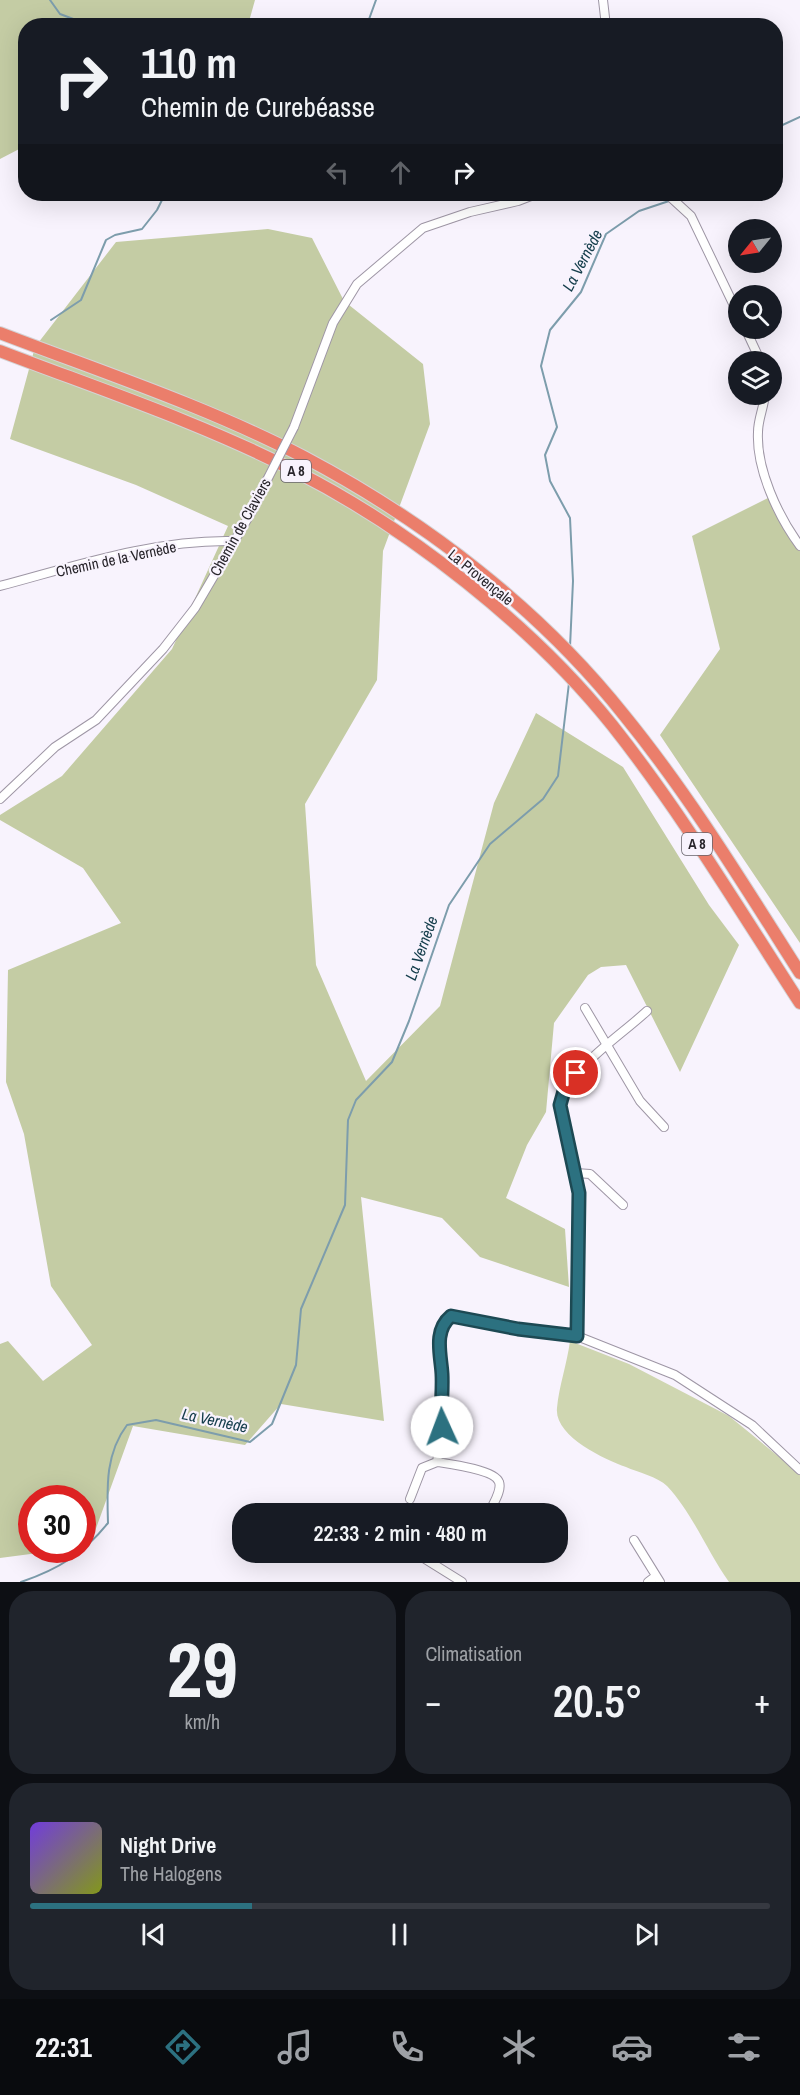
<!DOCTYPE html>
<html lang="fr">
<meta charset="utf-8">
<style>
body{margin:0;font-family:"Archivo Narrow",sans-serif;background:#20242c;color:#f1f3f6;height:100vh;display:flex;flex-direction:column;font-size:22px;white-space:nowrap}
*{box-sizing:border-box;margin:0}
p{font-size:20px;color:#9ea1a6}
.icon{flex:none;width:33px;height:33px;fill:none;stroke:currentColor;stroke-width:2;stroke-linecap:round;stroke-linejoin:round}
.map{position:relative;height:1582px;overflow:hidden}
.details{display:flex;flex-direction:column;gap:9px;padding:9px;background:#0d0f14;flex:1}
.details>*{flex:none}
.banner{position:absolute;left:18px;top:18px;width:765px;height:183px;border-radius:24px;box-shadow:0 6px 24px #0002;background:#171b24;color:#f1f3f6;overflow:hidden}
.needle{width:39px;rotate:240deg}
.controls{position:absolute;left:728px;top:219px;display:grid;gap:12px}
.controls a{display:grid;place-items:center;width:54px;height:54px;border-radius:50%;background:#171b24;box-shadow:0 6px 24px #0002;font-size:30px}
.speed{position:absolute;left:18px;top:1485px;display:flex;gap:12px;font-size:30px;font-weight:700;text-align:center}
.speed>*{display:grid;place-content:center;width:78px;height:78px;border-radius:50%;background:#171b24;box-shadow:0 6px 24px #0002;line-height:1}
.speed .limit{border:9px solid #d22;background:#fff;color:#111}
.pin{position:absolute;display:grid;place-items:center;width:51px;height:51px;color:#fff;margin:-26px;border:3px solid #fff;border-radius:50%;box-shadow:0 2px 6px #0007}
.me{position:absolute;width:66px;margin:-33px;rotate:358deg;stroke-linejoin:round;filter:drop-shadow(0 0 4px #0008)}
.turn{display:flex;align-items:center;gap:21px;height:126px;padding:0 24px;font-size:27px}
.turn .icon{width:78px;height:78px;stroke-width:2.5}
.turn b{display:block;font-size:42px;line-height:51px}
.lanes{display:flex;align-items:center;height:57px;padding:0 24px;background:#0003;justify-content:center;gap:30px;direction:ltr}
.lanes .off{opacity:.35}
.big{font-size:45px;font-weight:600;line-height:1.1}
.details .tile{flex:1;display:flex;flex-direction:column;justify-content:center;gap:9px;min-width:0;padding:0 21px;border-radius:24px;background:#20242c}
.details .dial{align-items:center;gap:0}
.dial b{font-size:78px;line-height:1}
.song{display:flex;align-items:center;gap:18px}
.cover{width:72px;height:72px;border-radius:9px;background:linear-gradient(135deg,hsl(260 70% 55%),hsl(70 70% 35%))}
.played{height:6px;border-radius:3px;background:linear-gradient(90deg,#2c7180 30%,#363941 30%)}
.keys{display:flex;justify-content:space-around;direction:ltr}
.heat{display:flex;justify-content:space-between;align-items:center;font-size:33px;direction:ltr}
.details .tiles{flex:1;display:grid;gap:9px;grid-template-columns:1fr 1fr}
.tile:last-child{grid-column:span 2}
.trip{position:absolute;left:232px;top:1503px;width:336px;height:60px;border-radius:24px;background:#171b24;box-shadow:0 6px 24px #0002;font-weight:600;line-height:60px;text-align:center}
.tabs{display:flex;height:96px;justify-content:space-around;align-items:center;background:#090b0e;color:#9ea1a6}
.tabs .icon{width:42px;height:42px}
.tabs .current{color:#2c7180}
.tabs b{font-size:27px;color:#f1f3f6}
.map>svg:first-child{display:block}
.green{fill:#cfd6b1}
.forest{fill:#c4cca4}
.lines{fill:none;stroke-linecap:round;stroke-linejoin:round}
.stream{stroke:#7d9dac;stroke-width:2}
.minor-casing{stroke:#9e96a5;stroke-width:10}
.highway-casing{stroke:#d4d3d5;stroke-width:14}
.minor{stroke:#fff;stroke-width:8}
.highway{stroke:#eb7e6b;stroke-width:12}
.minor-bridge-casing{stroke:#9e96a5;stroke-width:10;stroke-linecap:butt}
.minor-bridge{stroke:#fff;stroke-width:8}
.route-casing{stroke:#1d4953;stroke-width:15}
.route{stroke:#2c7180;stroke-width:10}
.labels{text-anchor:middle;dominant-baseline:central;stroke-width:4.5;stroke-linejoin:round;paint-order:stroke}
.shield{fill:#f8f3fd;stroke:#66636a;stroke-width:1.5}
.shield-label{font-size:14px;font-weight:bold;fill:#28252b}
.street-label{font-size:15px;fill:#28252b;stroke:#f8f3fd}
.water-label{font-size:16px;font-style:italic;fill:#143d4b;stroke:#f8f3fd}
</style>
<div class="map">
<svg width="800" height="1582" viewBox="0 0 800 1582">
<rect width="100%" height="100%" fill="#f8f3fd"/>
<path class="green" d="M570,1341l59,23 100,52 71,58v108h-71c-22,-31 -36,-68 -62,-96 -9,-9 -30,-14 -41,-19 -22,-8 -72,-31 -69,-59 2,-22 10,-44 13,-67z"/>
<path class="forest" d="M0,0h255l-7,25 -222,1 -1,120 -25,13z
M268,229l44,9 32,63 79,63 7,60 -47,127 -6,129 -72,124 11,161 50,116 74,-75 54,-203 42,-90 87,54 86,138 30,40 -59,127 -54,-107 -25,2 -13,8 -34,48 -8,89 -19,33 -21,53 59,31 4,58 -89,-30 -38,-39 -81,-21 23,224 -103,-17 -36,41 -112,-19 -43,119 -7,1 -1,-48h-50v52h29l-61,8v-214l8,-3 35,40 49,-36 -41,-59 -27,-152 -18,-52 2,-112 113,-47 -38,-55 -83,-48v-5l62,-39 110,-127 56,-123 -92,-41 -126,-46 25,-92 81,-105z
M770,497l30,48v398l-140,-208 60,-86 -28,-113z"/>
<g class="lines">
<path class="stream" d="M50,0l10,14 32,12
M359,26l9,-4 8,-22
M776,128l24,-11
M51,320l30,-20 25,-60 9,-5 27,-6 15,-19 8,-16
M570,647l3,-66 -3,-63 -20,-37 -5,-26 12,-28 -16,-61 9,-36 31,-38 25,-58 33,-23 30,-10
M21,1582c38,-13 62,-28 87,-59 -1,-35 -3,-69 19,-98l29,-5 94,22 22,-18 24,-59 5,-56 44,-104 3,-85 8,-20 36,-38 17,-41 40,-116 41,-61 53,-45 15,-23 11,-93"/>
<defs>
<path id="minor" d="M603,0l3,26
M667,194l24,22 47,98
M745,328l16,34
M765,394c-1,13 -7,25 -7,38 -2,37 20,84 42,114
M294,427l39,-104 24,-39 66,-56 47,-16 48,-11 18,-7
M0,586c75,-20 155,-47 234,-45
M0,799l55,-52 41,-27 67,-71 32,-41 57,-97 15,-31
M585,1008l55,93 24,26
M576,1173l14,1 33,31
M577,1336l2,-143 -19,-88c10,-38 58,-67 87,-94
M410,1499l12,-31 15,-6
M491,1509c3,-7 11,-19 8,-27 -4,-12 -49,-18 -62,-20l5,-35v-52l-4,-23 3,-23 10,-13 67,13 59,7 98,39 77,50 48,45
M634,1540l26,42
M414,1552l48,30
M648,1582l8,-6"/>
<path id="highway" d="M0,333c102,39 208,74 304,124 121,64 235,151 320,258 66,81 120,170 176,258
M0,351c99,38 202,72 297,121 112,57 236,154 315,253 69,87 127,184 188,278"/>
</defs>
<use href="#minor" class="minor-casing"/>
<use href="#highway" class="highway-casing"/>
<use href="#minor" class="minor"/>
<use href="#highway" class="highway"/>
<defs>
<path id="minor-bridge" d="M267,480l27,-53"/>
</defs>
<use href="#minor-bridge" class="minor-bridge-casing"/>
<use href="#minor-bridge" class="minor-bridge"/>
</g>
<g class="lines">
<defs>
<path id="route" d="M442,1427c-2,-18 1,-35 0,-53 -1,-19 -9,-43 9,-58l67,13 59,7 2,-143 -19,-88 4,-14 12,-18"/>
</defs>
<use href="#route" class="route-casing"/>
<use href="#route" class="route"/>
</g>
<g class="labels">
<g class="shield">
<rect x="281" y="460" width="30" height="22" rx="4.5"/>
<rect x="682" y="833" width="30" height="22" rx="4.5"/>
</g>
<g class="shield-label">
<text x="296" y="471">A 8</text>
<text x="697" y="844">A 8</text>
</g>
<g class="street-label">
<text transform="translate(240 527) rotate(-61)">Chemin de Claviers</text>
<text transform="translate(116 559) rotate(-12)">Chemin de la Vernède</text>
<text transform="translate(481 577) rotate(39)">La Provençale</text>
</g>
<g class="water-label">
<text transform="translate(582 260) rotate(-62)">La Vernède</text>
<text transform="translate(421 948) rotate(-70)">La Vernède</text>
<text transform="translate(215 1420) rotate(12)">La Vernède</text>
</g>
</g>
</svg>
<div class="controls">
<a><svg class="needle" viewBox="-14 -14 28 28"><path d="M0-13l5 13h-10z" fill="#e53935"/><path d="M0 13l5-13h-10z" fill="#9ea1a6"/></svg></a>
<a><svg class="icon" aria-label="search" viewBox="0 0 24 24"><circle cx="10" cy="10" r="6"/><path d="M15 15l6 6"/></svg></a>
<a><svg class="icon" aria-label="layers" viewBox="0 0 24 24"><path d="M12 4l9 5-9 5-9-5zM3 14l9 5 9-5"/></svg></a>
</div>
<div class="speed"><div class="limit">30</div></div>
<div class="pin" style="left:576px;top:1073px;background:#d93025"><svg class="icon" aria-label="arrive" viewBox="0 0 24 24"><path d="M6 21V4h12l-3 4 3 4H6"/></svg></div>
<svg class="me" style="left:442px;top:1427px" viewBox="-20 -20 40 40"><circle r="19" fill="#fff"/><path d="M0-13L10 11 0 6-10 11z" fill="#2c7180"/></svg>
<div class="trip">22:33 · 2 min · 480 m</div>
<div class="banner">
<div class="turn"><svg class="icon" aria-label="right" viewBox="0 0 24 24"><path d="M7 20v-9h11M14 6l5 5-5 5"/></svg><div><b>110 m</b>Chemin de Curebéasse</div></div>
<div class="lanes"><svg class="icon off" aria-label="left" viewBox="0 0 24 24"><path d="M17 20v-9H6M10 6l-5 5 5 5"/></svg><svg class="icon off" aria-label="ahead" viewBox="0 0 24 24"><path d="M12 20V5M6 11l6-6 6 6"/></svg><svg class="icon" aria-label="right" viewBox="0 0 24 24"><path d="M7 20v-9h11M14 6l5 5-5 5"/></svg></div>
</div>
</div>
<section class="details">
<div class="tiles">
<div class="tile dial"><b>29</b><p>km/h</p></div>
<div class="tile"><p>Climatisation</p>
<div class="heat"><a>−</a><b class="big">20.5°</b><a>+</a></div>
</div>
<div class="tile">
<div class="song"><i class="cover"></i><div><b>Night Drive</b><p>The Halogens</p></div></div>
<div class="played"></div>
<div class="keys"><svg class="icon" aria-label="previous" viewBox="0 0 24 24"><path d="M18 5L8 12l10 7zM5 5v14"/></svg><svg class="icon" aria-label="pause" viewBox="0 0 24 24"><path d="M8 5v14M16 5v14"/></svg><svg class="icon" aria-label="next" viewBox="0 0 24 24"><path d="M6 5l10 7-10 7zM19 5v14"/></svg></div>
</div>
</div>
</section>
<nav class="tabs">
<b>22:31</b>
<svg class="icon current" aria-label="directions" viewBox="0 0 24 24"><path d="M12 3l9 9-9 9-9-9zM9 14v-3h6M13 9l2 2-2 2"/></svg>
<svg class="icon" aria-label="music" viewBox="0 0 24 24"><path d="M9 18V5l10-2v13"/><circle cx="6" cy="18" r="3"/><circle cx="16" cy="16" r="3"/></svg>
<svg class="icon" aria-label="phone" viewBox="0 0 24 24"><path d="M5 4h4l2 5-3 2q2 4 5 5l2-3 5 2v4C11 20 4 13 5 4z"/></svg>
<svg class="icon" aria-label="climate" viewBox="0 0 24 24"><path d="M12 3v18M4 7l16 10M4 17L20 7"/></svg>
<svg class="icon" aria-label="car" viewBox="0 0 24 24"><path d="M5 17H2v-5l4-1 3-4h7l3 4 3 1v5h-3M9 17h6M6 11h13"/><circle cx="7" cy="17" r="2"/><circle cx="17" cy="17" r="2"/></svg>
<svg class="icon" aria-label="filters" viewBox="0 0 24 24"><path d="M4 7h16M4 17h16"/><circle cx="9" cy="7" r="2"/><circle cx="15" cy="17" r="2"/></svg>
</nav>
